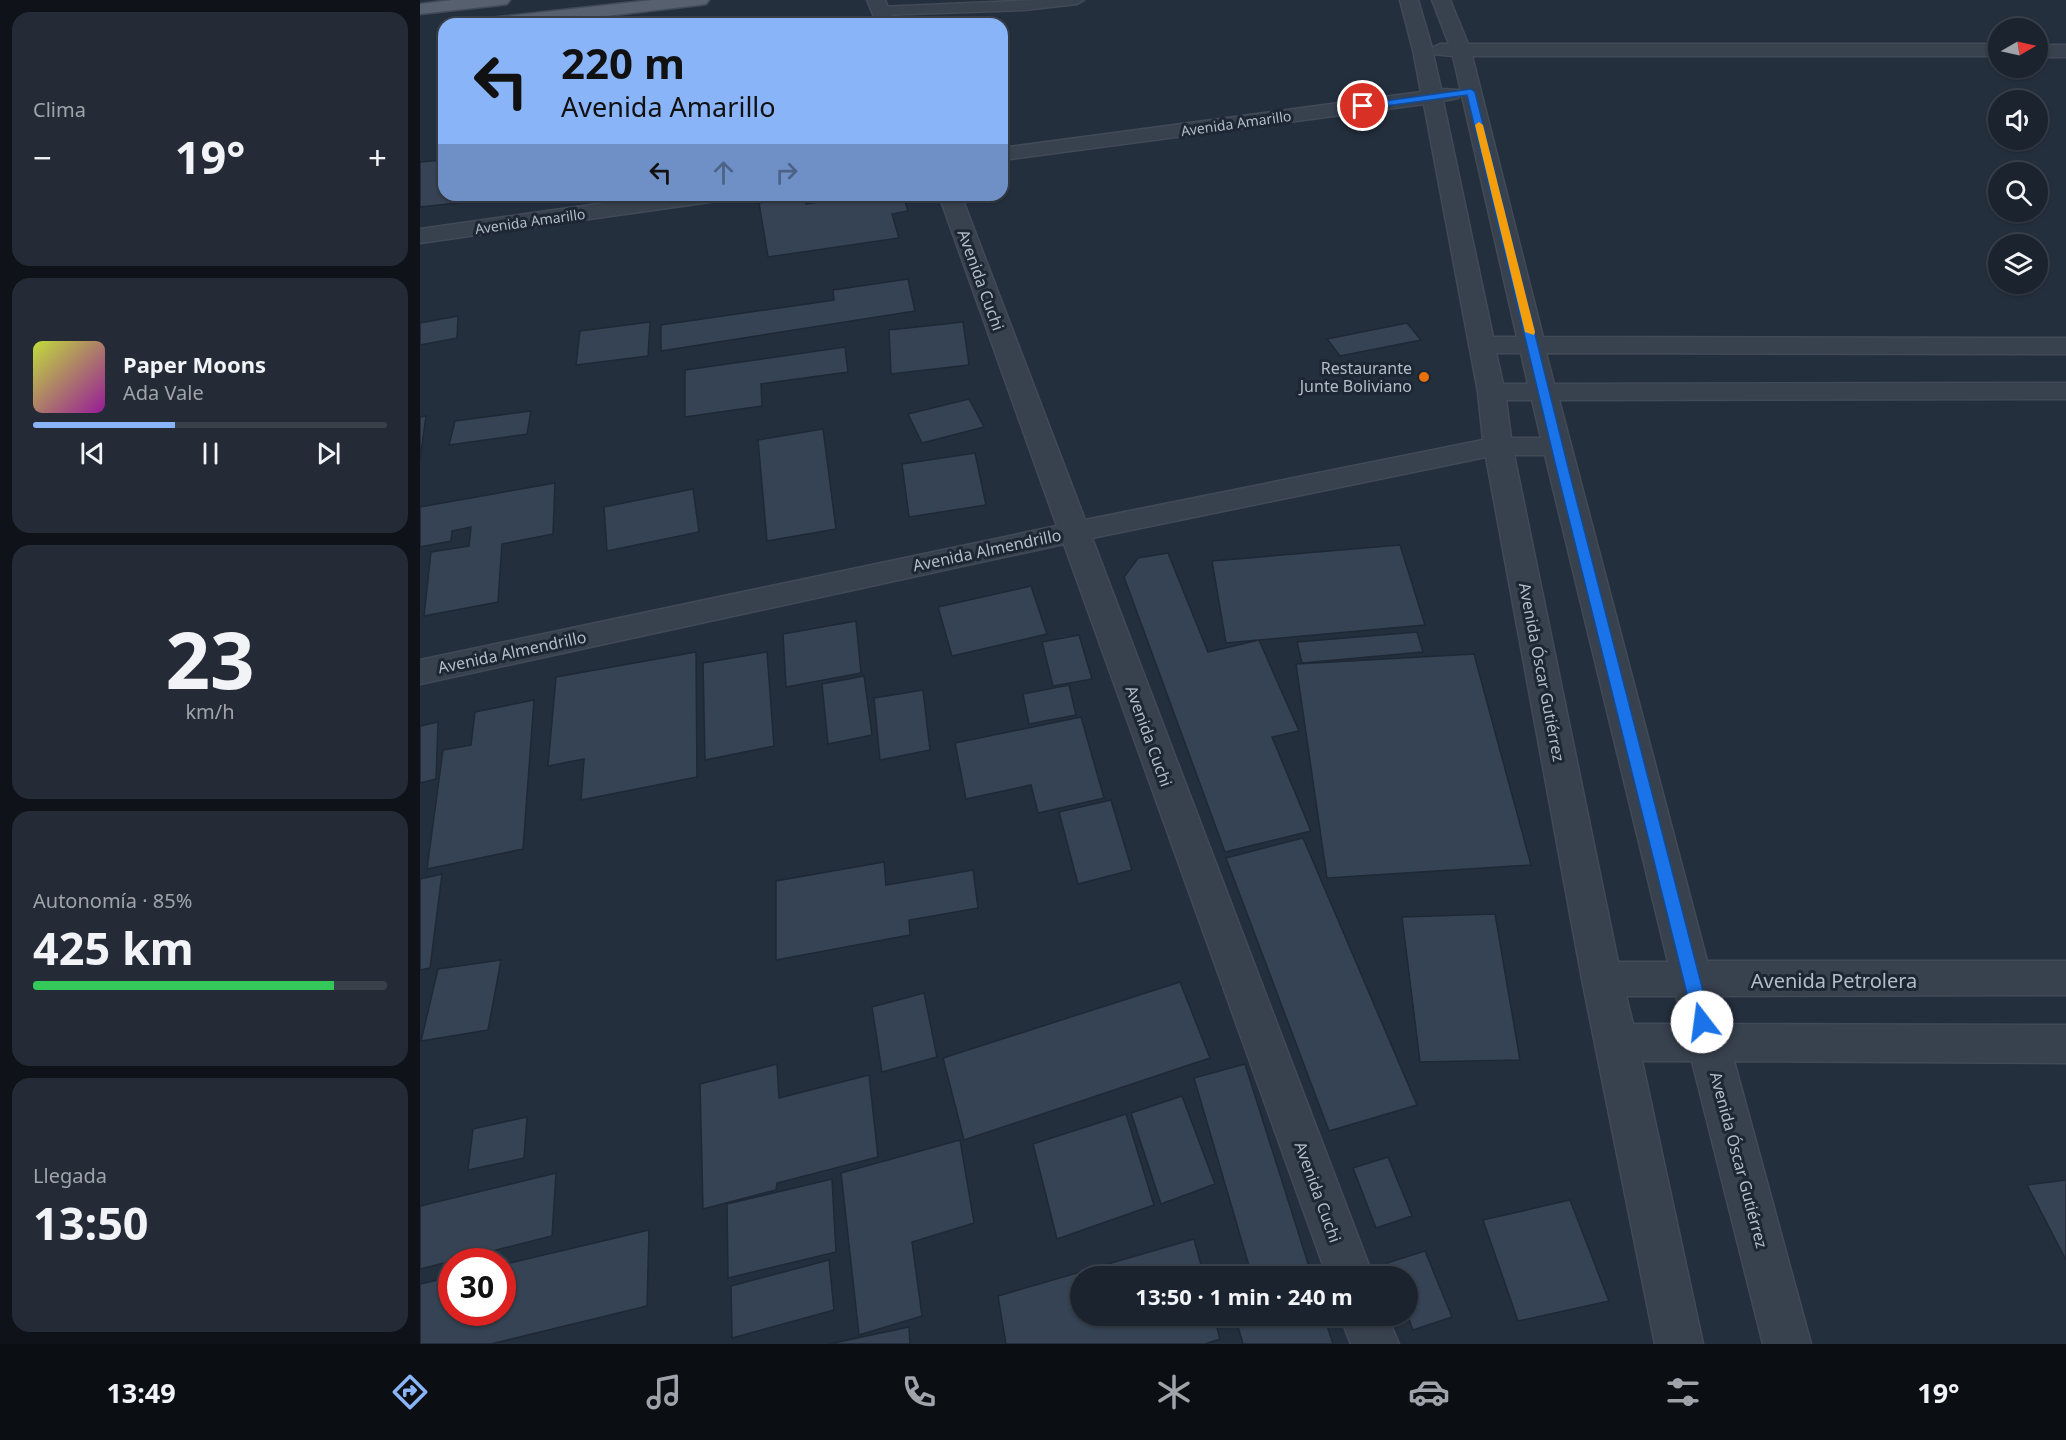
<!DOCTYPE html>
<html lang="es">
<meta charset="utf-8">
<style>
body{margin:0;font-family:"Noto Sans",sans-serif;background:#242b36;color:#f1f3f6;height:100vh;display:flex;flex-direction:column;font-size:22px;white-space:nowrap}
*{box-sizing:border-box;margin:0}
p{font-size:20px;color:#a0a4aa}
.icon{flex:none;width:33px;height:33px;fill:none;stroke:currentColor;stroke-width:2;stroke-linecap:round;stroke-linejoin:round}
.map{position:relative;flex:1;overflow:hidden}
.drawer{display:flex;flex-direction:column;gap:12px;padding:12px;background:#0f1319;width:420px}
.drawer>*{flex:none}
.banner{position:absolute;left:18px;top:18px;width:570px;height:183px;border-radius:18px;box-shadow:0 2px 4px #0004,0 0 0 2px #39404a;background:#8ab4f8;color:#111;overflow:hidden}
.needle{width:39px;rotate:81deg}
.controls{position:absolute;left:1568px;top:18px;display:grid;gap:12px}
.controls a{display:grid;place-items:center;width:60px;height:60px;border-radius:50%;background:#1b232e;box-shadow:0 2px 4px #0004,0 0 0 2px #39404a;font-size:30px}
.speed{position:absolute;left:18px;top:1248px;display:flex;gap:12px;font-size:30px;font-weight:700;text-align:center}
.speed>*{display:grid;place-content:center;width:78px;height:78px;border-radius:50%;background:#1b232e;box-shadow:0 2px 4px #0004,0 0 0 2px #39404a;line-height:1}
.speed .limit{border:9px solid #d22;background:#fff;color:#111}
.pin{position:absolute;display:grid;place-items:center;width:51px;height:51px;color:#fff;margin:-26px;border:3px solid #fff;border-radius:50%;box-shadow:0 2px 6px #0007}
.me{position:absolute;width:66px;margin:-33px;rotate:345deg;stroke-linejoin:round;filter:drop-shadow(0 0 4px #0008)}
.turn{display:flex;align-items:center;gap:21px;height:126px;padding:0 24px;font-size:27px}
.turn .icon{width:78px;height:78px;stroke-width:2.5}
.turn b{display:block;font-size:42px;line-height:51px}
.lanes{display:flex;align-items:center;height:57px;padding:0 24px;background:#0003;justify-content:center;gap:30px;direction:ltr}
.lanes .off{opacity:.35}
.big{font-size:45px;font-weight:700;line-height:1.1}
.drawer .widget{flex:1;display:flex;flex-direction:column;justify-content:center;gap:9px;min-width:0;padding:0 21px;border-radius:18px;background:#242b36}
.drawer .dial{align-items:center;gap:0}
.dial b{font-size:78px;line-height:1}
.song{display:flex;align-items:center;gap:18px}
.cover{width:72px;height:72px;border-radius:9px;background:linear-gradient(135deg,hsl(70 70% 55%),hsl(300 70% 35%))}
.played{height:6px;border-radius:3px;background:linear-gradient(90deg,#8ab4f8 40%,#39404a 40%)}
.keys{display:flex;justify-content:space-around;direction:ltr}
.heat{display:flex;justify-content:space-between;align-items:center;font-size:33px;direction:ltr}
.charge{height:9px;border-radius:4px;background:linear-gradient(90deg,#34c759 85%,#39404a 0)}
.trip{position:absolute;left:650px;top:1266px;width:348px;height:60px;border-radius:30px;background:#1b232e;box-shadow:0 2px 4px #0004,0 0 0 2px #39404a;font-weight:700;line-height:60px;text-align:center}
.tab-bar{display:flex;height:96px;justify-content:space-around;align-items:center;background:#0b0e12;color:#a0a4aa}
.tab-bar .icon{width:42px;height:42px}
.tab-bar .on{color:#8ab4f8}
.tab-bar b{font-size:27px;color:#f1f3f6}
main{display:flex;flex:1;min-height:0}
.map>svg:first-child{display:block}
.building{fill:#364354;stroke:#1f2835;stroke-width:1.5}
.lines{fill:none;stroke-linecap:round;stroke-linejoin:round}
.service-casing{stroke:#414a57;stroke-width:3}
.minor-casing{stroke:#414a57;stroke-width:3}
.primary-casing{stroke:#414a57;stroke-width:3}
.service{fill:#38414e;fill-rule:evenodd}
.minor{fill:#38414e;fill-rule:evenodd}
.primary{fill:#56606e;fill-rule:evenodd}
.route{fill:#1a73e8;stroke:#114b97;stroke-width:1.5}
.slow{fill:#f59e0b}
.food-dot{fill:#e8710a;stroke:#1d2633;stroke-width:2}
.labels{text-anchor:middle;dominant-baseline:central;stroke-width:6;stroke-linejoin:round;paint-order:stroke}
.far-street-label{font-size:14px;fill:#b4bcc9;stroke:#1d2633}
.street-label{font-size:16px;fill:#b4bcc9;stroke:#1d2633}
.poi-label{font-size:16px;fill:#b4bcc9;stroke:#1d2633;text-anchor:end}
.near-street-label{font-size:20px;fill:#b4bcc9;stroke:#1d2633}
</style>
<main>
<section class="drawer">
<div class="widget"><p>Clima</p>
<div class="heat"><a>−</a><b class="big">19°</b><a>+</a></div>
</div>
<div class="widget">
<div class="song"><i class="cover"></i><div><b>Paper Moons</b><p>Ada Vale</p></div></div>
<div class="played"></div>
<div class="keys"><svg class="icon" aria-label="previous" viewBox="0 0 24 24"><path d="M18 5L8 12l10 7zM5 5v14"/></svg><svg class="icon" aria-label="pause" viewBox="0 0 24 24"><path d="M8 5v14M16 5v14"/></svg><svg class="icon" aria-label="next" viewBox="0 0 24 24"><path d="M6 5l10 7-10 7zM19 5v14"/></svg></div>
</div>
<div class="widget dial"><b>23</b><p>km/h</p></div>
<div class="widget"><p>Autonomía · 85%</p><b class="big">425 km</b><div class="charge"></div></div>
<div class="widget"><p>Llegada</p><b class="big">13:50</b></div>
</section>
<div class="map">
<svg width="1646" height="1344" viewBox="0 0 1646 1344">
<rect width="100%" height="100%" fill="#242f3e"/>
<path class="building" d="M24,160v35h16l-3,8 -37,4v-45z
M444,195h39l5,16 -16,3 7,24 -131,19 -9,-54 45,-6 2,7z
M488,279l7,32 -254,40v-26l173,-25 -1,-10z
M38,316l-1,22 -37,7v-22z
M230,322l-2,34 -72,9 4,-34z
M543,322l6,43 -78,9 -2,-44z
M987,323l14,17 -81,16 -13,-17z
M425,347l3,25 -87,12 1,22 -77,11v-47z
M549,399l15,28 -62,16 -14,-29z
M111,411l-4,23 -78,11 6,-24z
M6,416l-6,44v-43z
M403,429l13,100 -69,12 -9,-101z
M555,453l11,52 -77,12 -7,-53z
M135,483l-2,51 -51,10 -4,58 -74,14 7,-64 38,-6 2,-19 -19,4 -1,10 -31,6v-40z
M273,489l6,43 -92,19 -3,-44z
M980,545l25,80 -199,18 -14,-82z
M748,553l40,99 51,-12 40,91 -27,6 39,94 -86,21 -101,-275 14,-19z
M611,586l16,48 -95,22 -14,-49z
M436,621l5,52 -75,14 -3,-53z
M997,632l6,20 -121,11 -5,-21z
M659,635l13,44 -39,7 -11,-44z
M276,652l1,125 -116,23 3,-41 -36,7 8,-89z
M347,652l7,94 -69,14 -2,-97z
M1054,654l57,211 -204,13 -31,-214z
M444,676l8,59 -44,9 -6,-60z
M649,685l7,30 -47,9 -6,-30z
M503,690l7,60 -50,10 -6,-62z
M114,700l-11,149 -96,20 16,-119 28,-5 4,-33z
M661,717l23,81 -66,15 -7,-28 -65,14 -11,-56z
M18,722l-2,57 -16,4v-57z
M691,800l21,70 -54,14 -19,-72z
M883,838l114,267 -88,26 -103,-273z
M464,862l2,23 87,-15 5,38 -69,12 1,15 -134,25v-79z
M22,874l-12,94 -10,2v-91z
M1075,914l25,146 -100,2 -18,-145z
M81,960l-13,70 -67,11 17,-72z
M760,982l30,76 -246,82 -21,-82z
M504,993l13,64 -55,15 -10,-65z
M357,1064l2,34 90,-23 9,82 -101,26 -1,7 -73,19 -3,-125z
M825,1064l67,212h-60l-58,-198z
M762,1096l33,88 -54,20 -30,-91z
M706,1114l28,91 -97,34 -24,-95z
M107,1117l-3,41 -56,12 5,-41z
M540,1140l14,83 -62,19 10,74 -63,19 -18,-162z
M968,1157l24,59 -36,12 -23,-60z
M136,1173l-4,63 -132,33v-63z
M412,1179l4,73 -108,26 -1,-74z
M1646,1180v80l-39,-75z
M1150,1200l39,101 -91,20 -35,-101z
M229,1230l-2,76 -156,38h-71v-60l32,-7v35h50v-47z
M774,1239l10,37h-124v40h134l6,23 -15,5h-199l-8,-48z
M1005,1251l27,66 -39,13 -6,-16v-38h-14l-6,-13z
M409,1260l5,50 -102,28 -1,-52z
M815,1316h89l9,28h-90z
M489,1327l1,17h-81z"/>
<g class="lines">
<defs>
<path id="service" d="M618,0h46l-7,4 -53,6 -143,5 -7,-4 7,-4z"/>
<path id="minor" d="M447,0h18l10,24h-18z
M980,0h18l14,48 8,-4h9l-17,-44h18l18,44h530v12h-526l71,281 523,1v16l-520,-1 8,31 512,-1v16l-507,1 148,561h359v34l-349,1 7,28 342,1v38l-332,-2 77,283h-48l-71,-283h-50l61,283h-48l-73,-365 -96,-522 -394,81 281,738h-46l-263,-732 -644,140v-24l637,-134 -118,-331h22l124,325 398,-80 -5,-48 -54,-288 -422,56v-12l419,-56 -8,-42zM1013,54l20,2 64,281h-24l-50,-236 15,-3 3,-4 -3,-4 -17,-1zM1076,353h25l7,31h-25zM1086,400h26l9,38h-30zM1094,455h31l123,507h-50zM1206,996h50l7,28h-50z
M1617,45h29v12h-29z
M242,195h59l-3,5 -8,2 -290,41v-14z
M920,1316h47l12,28h-48z"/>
<path id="primary" d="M32,0h58l-3,4 -6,1 -81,9v-10z
M232,0h57l-3,4 -6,1 -162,19h-57l2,-4 7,-2z"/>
</defs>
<use href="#service" class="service-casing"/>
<use href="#minor" class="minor-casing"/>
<use href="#primary" class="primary-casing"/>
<use href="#service" class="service"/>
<use href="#minor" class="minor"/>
<use href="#primary" class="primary"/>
</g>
<path class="route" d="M1051,89l4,3 94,379 142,551 -3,6 -6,2 -5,-2 -3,-6 -137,-551 -90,-376 -104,14 -4,-3 4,-2z"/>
<path class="slow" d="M1059,122l4,3 52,207 -1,3 -9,-3 -50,-207z"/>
<circle class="food-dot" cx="1004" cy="377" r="6"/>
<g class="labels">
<g class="far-street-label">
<text transform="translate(816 123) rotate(-8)">Avenida Amarillo</text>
<text transform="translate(110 221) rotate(-8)">Avenida Amarillo</text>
</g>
<g class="street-label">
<text transform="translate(561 280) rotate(70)">Avenida Cuchi</text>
<text transform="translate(567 550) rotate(-12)">Avenida Almendrillo</text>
<text transform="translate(92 652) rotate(-12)">Avenida Almendrillo</text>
<text transform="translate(1122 672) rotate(79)">Avenida Óscar Gutiérrez</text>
<text transform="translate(729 736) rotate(70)">Avenida Cuchi</text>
<text transform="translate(1319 1160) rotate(75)">Avenida Óscar Gutiérrez</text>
<text transform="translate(898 1192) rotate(70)">Avenida Cuchi</text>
</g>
<g class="poi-label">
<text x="992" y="368">Restaurante<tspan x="992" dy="18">Junte Boliviano</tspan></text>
</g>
<g class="near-street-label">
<text x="1414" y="980">Avenida Petrolera</text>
</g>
</g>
</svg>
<div class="controls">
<a><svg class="needle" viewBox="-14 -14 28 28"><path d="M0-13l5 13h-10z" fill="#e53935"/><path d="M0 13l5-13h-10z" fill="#a0a4aa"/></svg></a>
<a><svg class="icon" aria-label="sound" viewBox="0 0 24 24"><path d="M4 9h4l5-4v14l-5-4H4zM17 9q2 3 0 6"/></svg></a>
<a><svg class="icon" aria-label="search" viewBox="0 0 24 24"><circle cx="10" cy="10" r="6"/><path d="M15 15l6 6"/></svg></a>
<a><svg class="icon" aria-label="layers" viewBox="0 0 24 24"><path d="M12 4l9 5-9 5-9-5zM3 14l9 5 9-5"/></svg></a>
</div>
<div class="speed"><div class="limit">30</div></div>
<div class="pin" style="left:943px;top:106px;background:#d93025"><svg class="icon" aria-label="arrive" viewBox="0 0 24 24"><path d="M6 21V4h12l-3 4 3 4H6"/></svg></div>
<svg class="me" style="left:1282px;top:1022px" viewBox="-20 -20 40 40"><circle r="19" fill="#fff"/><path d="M0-13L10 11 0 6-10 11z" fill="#1a73e8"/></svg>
<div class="trip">13:50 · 1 min · 240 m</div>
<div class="banner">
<div class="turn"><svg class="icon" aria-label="left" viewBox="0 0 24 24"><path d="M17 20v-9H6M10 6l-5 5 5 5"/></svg><div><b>220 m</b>Avenida Amarillo</div></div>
<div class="lanes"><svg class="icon" aria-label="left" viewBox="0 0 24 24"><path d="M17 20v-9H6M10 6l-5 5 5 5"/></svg><svg class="icon off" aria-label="ahead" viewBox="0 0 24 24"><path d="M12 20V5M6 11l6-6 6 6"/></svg><svg class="icon off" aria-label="right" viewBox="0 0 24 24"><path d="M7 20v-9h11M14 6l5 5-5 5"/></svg></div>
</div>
</div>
</main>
<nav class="tab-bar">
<b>13:49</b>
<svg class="icon on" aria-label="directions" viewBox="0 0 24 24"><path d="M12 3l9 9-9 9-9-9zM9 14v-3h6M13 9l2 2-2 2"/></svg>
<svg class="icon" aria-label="music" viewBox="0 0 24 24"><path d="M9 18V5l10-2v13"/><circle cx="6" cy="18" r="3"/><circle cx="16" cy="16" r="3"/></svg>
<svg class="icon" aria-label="phone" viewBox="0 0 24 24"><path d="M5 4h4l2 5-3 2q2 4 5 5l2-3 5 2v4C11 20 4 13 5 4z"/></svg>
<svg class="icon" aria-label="climate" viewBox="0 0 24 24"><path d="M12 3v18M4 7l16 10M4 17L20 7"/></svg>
<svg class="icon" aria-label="car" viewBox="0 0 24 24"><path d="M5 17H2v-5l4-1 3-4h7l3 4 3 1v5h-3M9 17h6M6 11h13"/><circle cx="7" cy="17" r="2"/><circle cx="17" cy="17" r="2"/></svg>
<svg class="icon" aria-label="filters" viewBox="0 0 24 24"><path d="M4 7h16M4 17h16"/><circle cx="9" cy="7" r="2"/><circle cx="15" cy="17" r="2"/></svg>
<b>19°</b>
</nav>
